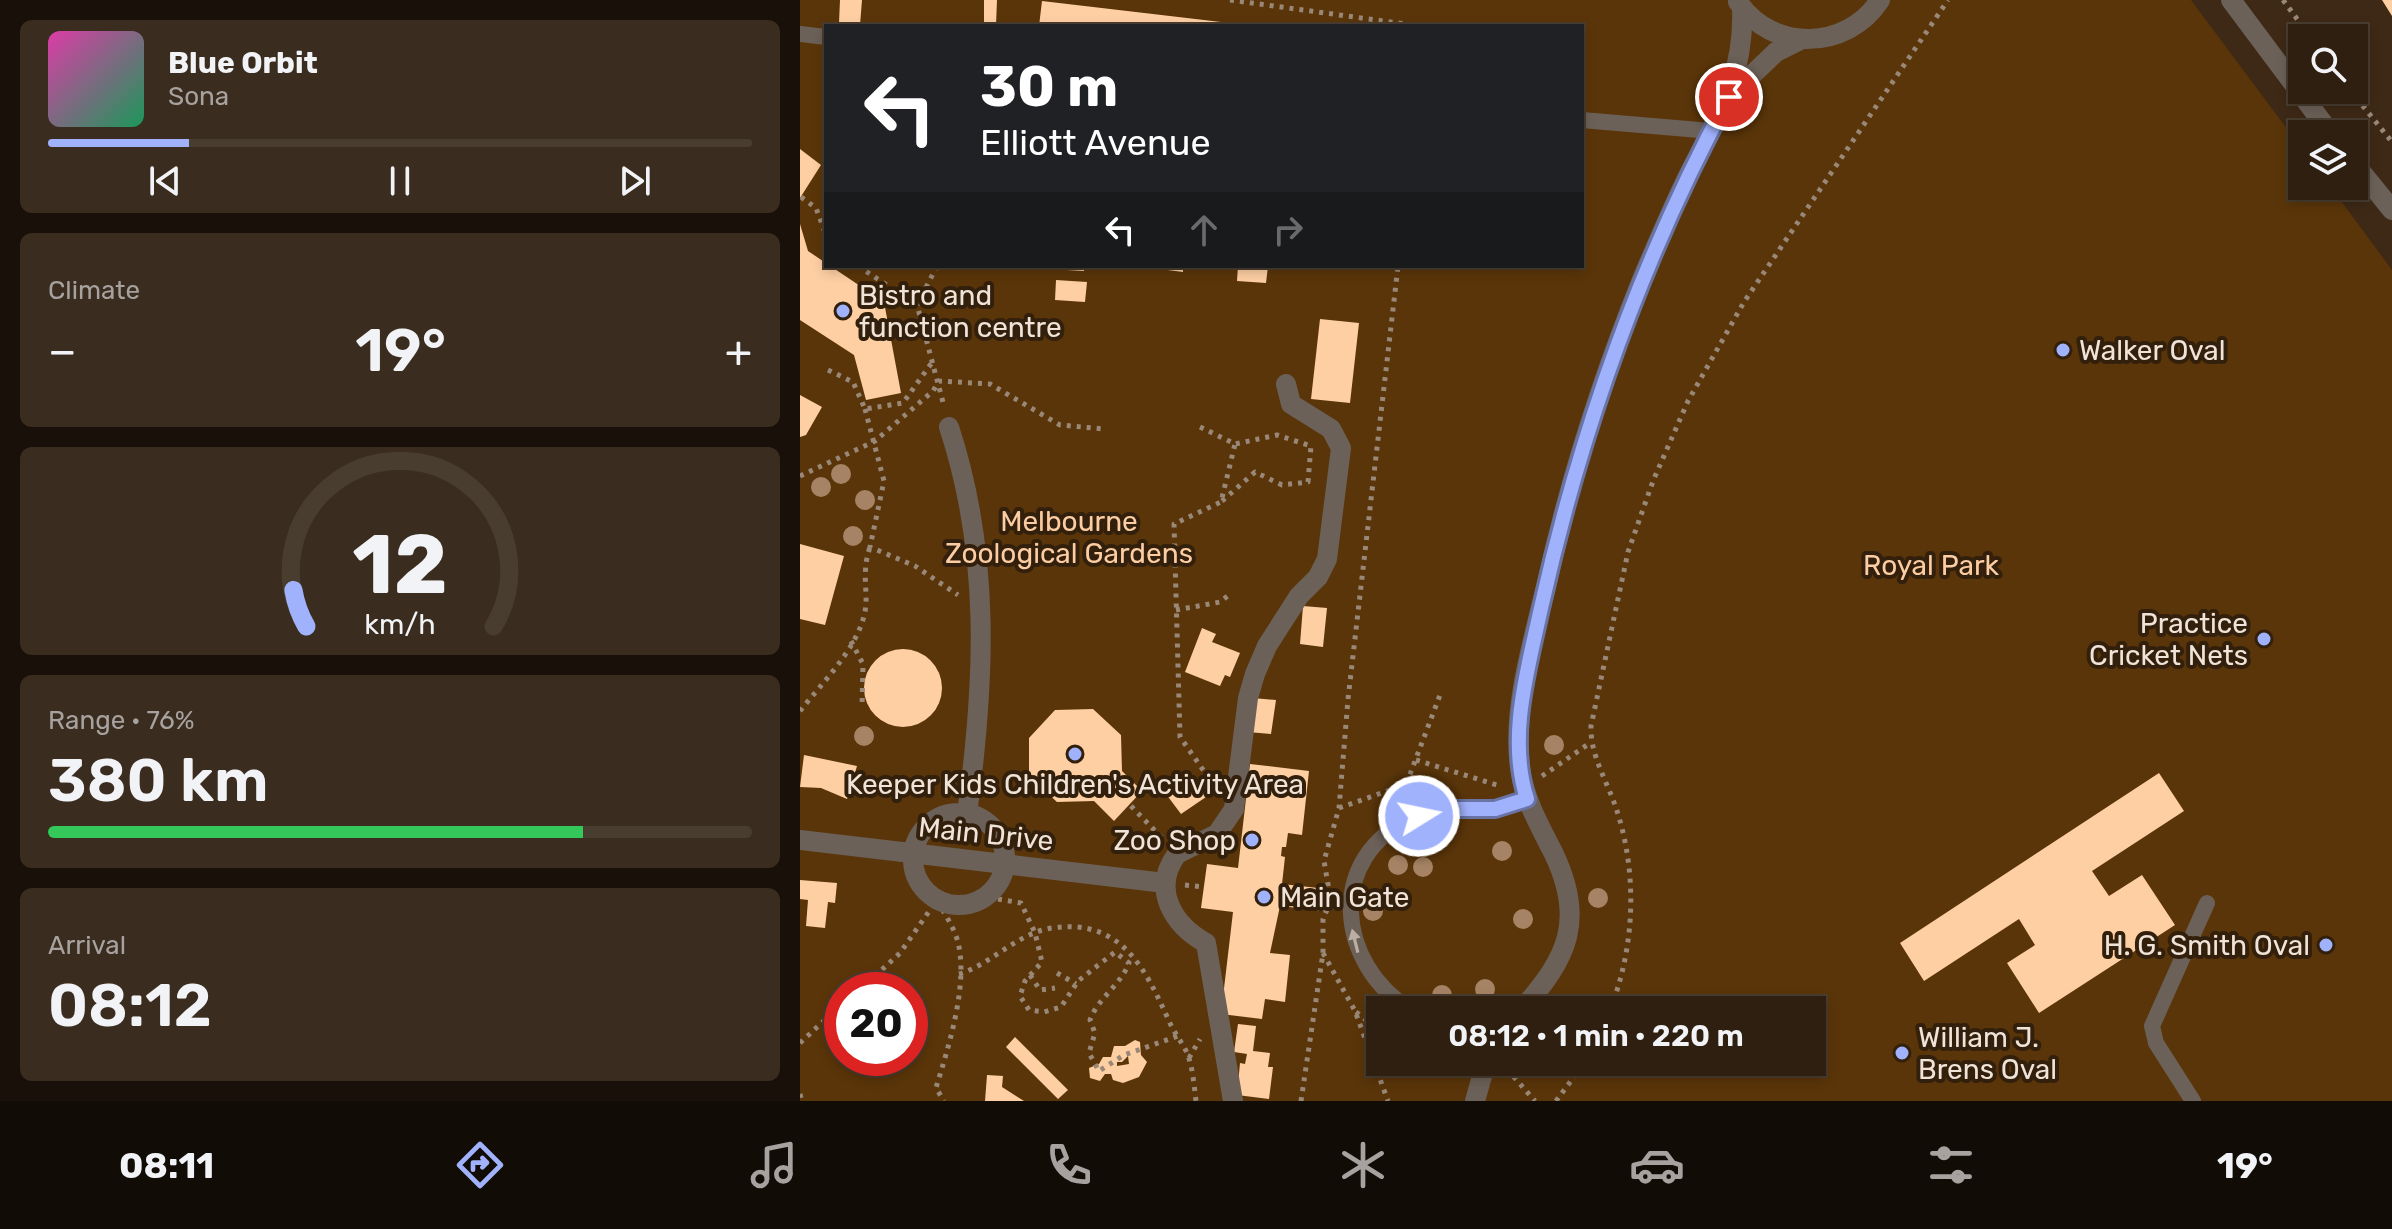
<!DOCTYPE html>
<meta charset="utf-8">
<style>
body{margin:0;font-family:Rubik,sans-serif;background:#3a2c1e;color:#f1f3f6;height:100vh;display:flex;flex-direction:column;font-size:30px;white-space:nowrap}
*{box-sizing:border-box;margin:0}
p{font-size:26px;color:#a7a29f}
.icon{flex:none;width:44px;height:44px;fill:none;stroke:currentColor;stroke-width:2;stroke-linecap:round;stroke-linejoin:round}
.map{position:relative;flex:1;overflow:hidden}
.details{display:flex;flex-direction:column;gap:20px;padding:20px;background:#191109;width:800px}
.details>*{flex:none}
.hud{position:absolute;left:24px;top:24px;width:760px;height:244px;border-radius:0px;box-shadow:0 4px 12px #0003,0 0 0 2px #493d30;background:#202124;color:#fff;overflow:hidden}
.tools{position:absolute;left:1488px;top:24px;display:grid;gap:16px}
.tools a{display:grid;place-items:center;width:80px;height:80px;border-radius:0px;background:#2e1f10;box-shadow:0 4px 12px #0003,0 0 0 2px #493d30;font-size:40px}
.speed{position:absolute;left:24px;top:972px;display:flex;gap:16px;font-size:40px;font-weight:700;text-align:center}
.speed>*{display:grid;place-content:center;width:104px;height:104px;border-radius:50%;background:#2e1f10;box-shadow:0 4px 12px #0003,0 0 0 2px #493d30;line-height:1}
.speed .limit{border:12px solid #d22;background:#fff;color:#111}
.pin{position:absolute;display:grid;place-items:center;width:68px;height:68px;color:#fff;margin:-34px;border:4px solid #fff;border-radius:50%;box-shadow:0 2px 8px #0007}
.me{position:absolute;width:88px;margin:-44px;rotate:80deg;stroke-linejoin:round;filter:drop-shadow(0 0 6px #0008)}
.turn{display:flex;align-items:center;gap:28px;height:168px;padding:0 24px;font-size:36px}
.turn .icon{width:104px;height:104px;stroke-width:2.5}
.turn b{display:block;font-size:56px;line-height:68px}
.lanes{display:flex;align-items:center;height:76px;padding:0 24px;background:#0003;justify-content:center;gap:40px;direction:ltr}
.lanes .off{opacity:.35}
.big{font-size:60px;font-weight:600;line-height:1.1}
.details .card{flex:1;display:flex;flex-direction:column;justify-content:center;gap:12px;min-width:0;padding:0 28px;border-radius:12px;background:#3a2c1e}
.details .dial{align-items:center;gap:0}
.dial svg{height:208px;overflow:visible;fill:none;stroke:#493d30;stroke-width:7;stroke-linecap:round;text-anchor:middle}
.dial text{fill:#f1f3f6;stroke:none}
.song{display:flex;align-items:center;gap:24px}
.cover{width:96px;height:96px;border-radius:12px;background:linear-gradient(135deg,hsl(320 70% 55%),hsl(150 70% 35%))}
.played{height:8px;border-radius:4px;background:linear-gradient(90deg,#a1b2fd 20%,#493d30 20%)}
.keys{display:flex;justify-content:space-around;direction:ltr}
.heat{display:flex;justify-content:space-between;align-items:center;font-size:44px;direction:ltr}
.charge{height:12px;border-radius:6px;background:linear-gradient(90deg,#34c759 76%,#493d30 0)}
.trip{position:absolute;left:566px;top:996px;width:460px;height:80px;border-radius:0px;background:#2e1f10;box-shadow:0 4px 12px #0003,0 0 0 2px #493d30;font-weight:600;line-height:80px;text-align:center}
.tabs{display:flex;height:128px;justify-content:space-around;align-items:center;background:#120c06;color:#a7a29f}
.tabs .icon{width:56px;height:56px}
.tabs .current{color:#a1b2fd}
.tabs b{font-size:36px;color:#f1f3f6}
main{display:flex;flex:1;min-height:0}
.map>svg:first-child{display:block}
.green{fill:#5a3509;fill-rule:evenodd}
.building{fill:#fecfa3;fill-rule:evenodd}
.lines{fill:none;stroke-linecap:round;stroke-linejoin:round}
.path{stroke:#998878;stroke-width:5;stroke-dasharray:4 6;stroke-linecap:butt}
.service{stroke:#6c6158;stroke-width:16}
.pedestrian{stroke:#6c6158;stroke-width:20}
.minor{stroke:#6c6158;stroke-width:20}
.tree{fill:#a68364}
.oneway{fill:#bbafa4}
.route-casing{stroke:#6974a4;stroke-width:20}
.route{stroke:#a1b2fd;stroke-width:14}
.poi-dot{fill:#a1b2fd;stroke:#33200c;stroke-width:3}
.labels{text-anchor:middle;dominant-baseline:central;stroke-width:8;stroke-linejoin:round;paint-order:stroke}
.poi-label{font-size:28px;fill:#f0e3d7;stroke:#33200c;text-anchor:start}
.park-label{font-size:28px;fill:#fccda3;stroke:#33200c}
.street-label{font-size:28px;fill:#f0e3d7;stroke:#33200c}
</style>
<main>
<section class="details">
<div class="card">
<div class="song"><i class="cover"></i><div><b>Blue Orbit</b><p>Sona</p></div></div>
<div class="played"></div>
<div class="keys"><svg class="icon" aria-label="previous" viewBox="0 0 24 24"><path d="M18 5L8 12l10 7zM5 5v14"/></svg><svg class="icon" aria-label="pause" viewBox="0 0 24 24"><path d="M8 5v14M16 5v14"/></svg><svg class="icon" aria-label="next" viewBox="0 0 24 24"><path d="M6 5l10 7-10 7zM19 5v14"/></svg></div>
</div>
<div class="card"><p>Climate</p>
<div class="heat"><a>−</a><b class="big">19°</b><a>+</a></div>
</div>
<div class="card dial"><svg viewBox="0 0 100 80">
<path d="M14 69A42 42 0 1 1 86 69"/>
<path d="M14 69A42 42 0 0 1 9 55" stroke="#a1b2fd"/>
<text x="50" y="56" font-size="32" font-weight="700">12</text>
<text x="50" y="72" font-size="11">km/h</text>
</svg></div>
<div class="card"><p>Range · 76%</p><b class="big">380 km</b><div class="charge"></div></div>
<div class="card"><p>Arrival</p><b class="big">08:12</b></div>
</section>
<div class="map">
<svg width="1592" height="1101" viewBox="0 0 1592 1101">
<rect width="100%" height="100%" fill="#3e2916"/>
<path class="green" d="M0,0h1391l111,149v37h28l62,84v831h-1592zM26,26h756v240h-756zM42,990h68v68h-68zM580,1010h432v52h-432z"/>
<path class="building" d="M40,0h22l-2,25 -21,-2z
M184,0h13l-1,25h-12z
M1582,0h10v16z
M242,1l196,23 -1,2h-198z
M0,149l21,16 -21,33z
M0,224l8,27 76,51 17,91 -35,7 -12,-45 -54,-35z
M249,266h35v5l-35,-2z
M337,266h46v6z
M438,266h30l-2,17 -29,-2z
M256,280l31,2 -2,20 -30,-2z
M520,319l39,4 -9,80 -39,-4z
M0,395l22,12 -16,28 -6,2z
M0,544l44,12 -19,69 -25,-6z
M503,606l24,2 -4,39 -23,-3z
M402,628l14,6 -4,8 28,11 -10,24 -5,-2 -5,11 -35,-14z
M64 688a39 39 0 1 1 78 0a39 39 0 1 1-78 0Z
M453,698l23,2 -5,34 -23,-2z
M293,709l28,26 1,36 20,20 -28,30 -20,-20 -37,1 -28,-26v-38l26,-28z
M4,755l53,11 -10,33 -26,-11 -21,-1z
M450,764l59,7 -7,64 -14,-2 -2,14h-4l-1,9 4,1 -3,27 45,5 -3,22 -44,-5 -10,47 20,2 -5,47 -20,-3 -3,20 -41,-5 12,-102 -32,-4 6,-44 31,4z
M1359,773l25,38 -92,60 17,25 33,-21 33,50 -136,88 -32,-50 28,-18 -16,-26 -95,62 -24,-38z
M391,776l15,21 -25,17 -15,-20z
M0,880l37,3 -2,20 -7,-1 -3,26 -19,-2 2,-26 -8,-1z
M438,1024l18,2 -3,25 17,2 -2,14h5l-4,32 -32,-4 3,-32 5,1 2,-10 -13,-2z
M215,1037l53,53 -10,9 -52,-52z
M335,1040l5,2 1,13 6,7 -8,15 -16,6 -10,-3 -2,-6h-6l-5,7 -10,-3 -1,-10 10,-4 4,-7h8l3,-11h11zM328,1056l1,8 -12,2v-4h5z
M187,1075l16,1 -1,11 22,14h-39z"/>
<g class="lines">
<path class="path" d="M430,0l190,26
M1483,0l28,38
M1550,90l42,52
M1,197l15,11 10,27
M58,266l59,39
M137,266l-20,39 27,101
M160,266h33
M28,370l25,12 12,27 38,-6 30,-42
M65,409l19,72 -14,66 45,19 43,29
M400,427l35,17 -14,58 -47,22 6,213 26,37 12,9
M0,476l75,-35 58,-50 6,-10 51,3 70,41 44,4
M422,501l33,-29 27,13 26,-3 3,-36 -34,-11 -42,9
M376,610l44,-8 10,-8
M51,641l12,23 -1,43
M0,711c22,-28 55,-60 64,-95 6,-22 -4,-40 6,-69
M616,760l81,25
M742,776l48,-33
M331,806l33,34
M539,808l54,-19 16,-12 31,-82
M385,885l19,2
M190,893l8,6 23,4 14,30 7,29 -17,19 -5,15 9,14 15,2 17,-5 17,-26 37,-29 14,11c-9,23 -31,35 -39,57l5,13 -6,20 10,18 25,-16 54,-19
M530,896l-6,-35 15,-53 9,-109 50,-433
M523,953l32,58 33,90
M257,973l19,11
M159,974c33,-10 58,-41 93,-46 69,-10 93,40 117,93 5,12 13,21 18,32 6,15 7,32 9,48
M230,975l10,15 15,-2
M60,990l40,-37 37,-53c7,13 16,26 20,39 13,42 -9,109 -21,149l8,13
M810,1010c25,-63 28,-137 6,-202 -9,-27 -26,-53 -25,-82l37,-174 25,-71 35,-80 56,-99 204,-302
M556,1012l24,19
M0,1043l42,-39
M389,1058l11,-19
M707,1069l28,32
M0,1094l2,7
M501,1101l22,-148v-34l6,-14
M756,1101l29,-39"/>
<path class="service" d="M0,34l26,3
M782,120l129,11
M611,1010c-75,-45 -86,-154 2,-192 27,-12 51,-7 79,-9 12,-1 24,-6 35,-10
M1393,1101l-37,-58 -4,-17 55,-123"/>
<path class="pedestrian" d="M149,427c42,128 36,255 18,387
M113 859a46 46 0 1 1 92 0a46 46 0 1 1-92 0Z
M0,840l365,43
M433,1101l-27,-158c-33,-18 -55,-54 -29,-89l40,-20 17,-25 14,-111 7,-24 12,-28 32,-50 19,-19 9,-18 14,-111 -10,-19 -40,-25 -5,-20"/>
<path class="minor" d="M1431,0l100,134
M938,2c34,50 109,49 142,-2
M929,97l47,-45 26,-13
M1554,163l38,47
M721,1010c47,-52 65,-90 32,-158 -14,-27 -29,-54 -33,-84 -8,-60 13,-127 27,-185 23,-105 56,-207 96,-306 15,-35 30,-71 47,-105 29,-57 55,-98 52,-165
M675,1101l11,-39"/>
</g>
<g class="tree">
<circle cx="41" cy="474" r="10"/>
<circle cx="21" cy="487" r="10"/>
<circle cx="65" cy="500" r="10"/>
<circle cx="53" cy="536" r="10"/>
<circle cx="64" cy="736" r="10"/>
<circle cx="754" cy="745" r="10"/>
<circle cx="641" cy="834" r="10"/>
<circle cx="702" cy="851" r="10"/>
<circle cx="598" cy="865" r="10"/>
<circle cx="623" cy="867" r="10"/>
<circle cx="798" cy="898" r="10"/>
<circle cx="573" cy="911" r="10"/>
<circle cx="723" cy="919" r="10"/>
<circle cx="685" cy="989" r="10"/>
<circle cx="642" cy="995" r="10"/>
</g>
<defs><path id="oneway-solid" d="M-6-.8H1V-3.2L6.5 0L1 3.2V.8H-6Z" transform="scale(2)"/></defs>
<use class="oneway" href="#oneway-solid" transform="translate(555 941) rotate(-104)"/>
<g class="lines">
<defs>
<path id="route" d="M619,816l29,-7h47l32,-10c-20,-62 1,-130 14,-191 40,-179 101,-350 188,-511"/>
</defs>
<use href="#route" class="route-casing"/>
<use href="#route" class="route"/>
</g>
<g class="poi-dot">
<circle cx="43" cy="311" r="8"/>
<circle cx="1263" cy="350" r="8"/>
<circle cx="1464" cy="639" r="8"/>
<circle cx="275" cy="754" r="8"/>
<circle cx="452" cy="840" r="8"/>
<circle cx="464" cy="897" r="8"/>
<circle cx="1526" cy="945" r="8"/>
<circle cx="1102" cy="1053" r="8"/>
</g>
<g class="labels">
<g class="poi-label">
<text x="59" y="295">Bistro and<tspan x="59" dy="32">function centre</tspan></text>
<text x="1279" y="350">Walker Oval</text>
<text x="1448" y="623" text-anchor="end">Practice<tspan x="1448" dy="32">Cricket Nets</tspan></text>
<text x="275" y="784" text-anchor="middle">Keeper Kids Children's Activity Area</text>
<text x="436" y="840" text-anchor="end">Zoo Shop</text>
<text x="480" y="897">Main Gate</text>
<text x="1510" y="945" text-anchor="end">H. G. Smith Oval</text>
<text x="1118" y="1037">William J.<tspan x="1118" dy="32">Brens Oval</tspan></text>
</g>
<g class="park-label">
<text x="269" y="521">Melbourne<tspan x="269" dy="32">Zoological Gardens</tspan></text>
<text x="1131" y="565">Royal Park</text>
</g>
<g class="street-label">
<text transform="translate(186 834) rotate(6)">Main Drive</text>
</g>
</g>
</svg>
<div class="tools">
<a><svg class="icon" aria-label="search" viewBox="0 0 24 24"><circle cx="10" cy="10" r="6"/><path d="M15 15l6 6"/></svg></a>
<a><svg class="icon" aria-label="layers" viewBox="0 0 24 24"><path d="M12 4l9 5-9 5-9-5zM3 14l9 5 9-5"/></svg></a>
</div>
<div class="speed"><div class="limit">20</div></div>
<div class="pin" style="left:929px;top:97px;background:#d93025"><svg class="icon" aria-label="arrive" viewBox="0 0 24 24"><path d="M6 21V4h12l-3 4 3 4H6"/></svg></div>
<svg class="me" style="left:619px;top:816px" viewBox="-20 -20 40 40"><circle r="17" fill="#a1b2fd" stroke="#fff" stroke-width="3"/><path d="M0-11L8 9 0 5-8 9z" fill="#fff"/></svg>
<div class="trip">08:12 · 1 min · 220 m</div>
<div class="hud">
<div class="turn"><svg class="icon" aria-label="left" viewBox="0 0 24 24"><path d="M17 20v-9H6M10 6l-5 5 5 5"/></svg><div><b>30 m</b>Elliott Avenue</div></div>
<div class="lanes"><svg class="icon" aria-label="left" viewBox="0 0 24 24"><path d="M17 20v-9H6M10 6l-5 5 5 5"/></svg><svg class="icon off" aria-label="ahead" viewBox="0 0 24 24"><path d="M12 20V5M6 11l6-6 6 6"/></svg><svg class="icon off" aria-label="right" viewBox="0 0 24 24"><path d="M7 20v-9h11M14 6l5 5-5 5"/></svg></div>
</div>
</div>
</main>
<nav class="tabs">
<b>08:11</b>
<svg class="icon current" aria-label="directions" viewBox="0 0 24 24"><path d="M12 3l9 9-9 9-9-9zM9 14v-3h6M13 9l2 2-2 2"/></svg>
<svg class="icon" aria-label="music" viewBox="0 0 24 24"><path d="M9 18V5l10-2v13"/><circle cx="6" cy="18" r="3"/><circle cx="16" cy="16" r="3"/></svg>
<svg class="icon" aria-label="phone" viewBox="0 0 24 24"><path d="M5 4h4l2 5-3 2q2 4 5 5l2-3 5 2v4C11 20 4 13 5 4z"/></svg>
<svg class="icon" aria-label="climate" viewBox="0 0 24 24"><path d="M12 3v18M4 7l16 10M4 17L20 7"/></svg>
<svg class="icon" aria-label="car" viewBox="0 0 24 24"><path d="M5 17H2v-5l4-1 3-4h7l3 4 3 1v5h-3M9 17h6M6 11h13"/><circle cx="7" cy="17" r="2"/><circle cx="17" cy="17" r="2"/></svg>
<svg class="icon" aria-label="filters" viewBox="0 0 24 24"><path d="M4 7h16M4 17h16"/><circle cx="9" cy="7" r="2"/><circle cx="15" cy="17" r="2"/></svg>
<b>19°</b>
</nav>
